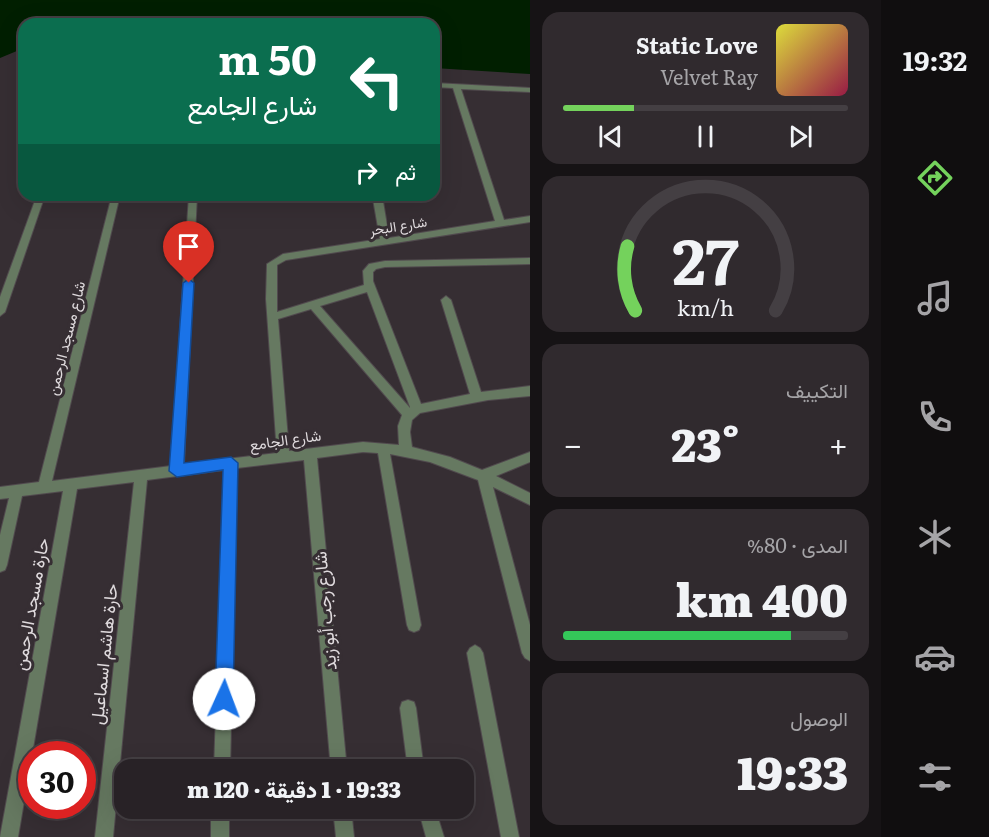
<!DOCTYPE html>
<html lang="ar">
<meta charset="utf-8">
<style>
body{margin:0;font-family:Literata,Vazirmatn,serif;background:#302a2e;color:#f1f3f6;direction:rtl;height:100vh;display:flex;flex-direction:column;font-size:22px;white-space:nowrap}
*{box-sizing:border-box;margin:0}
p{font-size:20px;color:#a5a4a7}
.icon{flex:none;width:33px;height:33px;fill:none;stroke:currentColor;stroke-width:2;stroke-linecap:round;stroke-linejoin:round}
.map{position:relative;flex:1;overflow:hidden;direction:ltr}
.sheet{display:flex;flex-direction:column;gap:12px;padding:12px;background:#161315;width:351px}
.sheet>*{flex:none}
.guide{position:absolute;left:18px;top:18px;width:422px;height:183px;border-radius:18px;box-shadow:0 6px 24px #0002,0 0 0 2px #443f43;direction:rtl;background:#0b6e4f;color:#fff;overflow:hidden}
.speed{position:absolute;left:18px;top:741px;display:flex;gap:12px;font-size:30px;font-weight:700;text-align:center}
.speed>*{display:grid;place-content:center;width:78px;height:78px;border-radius:50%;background:#282226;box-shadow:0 6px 24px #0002,0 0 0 2px #443f43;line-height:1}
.speed .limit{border:9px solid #d22;background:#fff;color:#111}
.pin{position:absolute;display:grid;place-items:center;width:51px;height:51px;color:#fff;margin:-62px -26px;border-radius:50% 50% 50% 0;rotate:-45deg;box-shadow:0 0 6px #0007}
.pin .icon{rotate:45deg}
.me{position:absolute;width:66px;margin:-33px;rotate:2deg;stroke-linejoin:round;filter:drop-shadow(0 0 4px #0008)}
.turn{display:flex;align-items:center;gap:21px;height:126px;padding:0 24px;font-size:27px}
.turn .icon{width:78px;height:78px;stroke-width:2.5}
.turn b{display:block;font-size:42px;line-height:51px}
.then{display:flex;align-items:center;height:57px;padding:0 24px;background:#0003;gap:12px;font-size:22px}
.big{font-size:45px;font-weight:800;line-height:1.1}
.sheet .tile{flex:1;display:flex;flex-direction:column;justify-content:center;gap:9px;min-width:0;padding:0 21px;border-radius:18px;background:#302a2e}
.sheet .dial{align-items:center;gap:0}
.dial svg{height:156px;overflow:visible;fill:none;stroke:#443f43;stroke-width:7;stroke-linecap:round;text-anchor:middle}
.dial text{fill:#f1f3f6;stroke:none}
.song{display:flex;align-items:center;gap:18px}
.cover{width:72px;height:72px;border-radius:9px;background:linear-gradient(135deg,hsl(60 70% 55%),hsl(340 70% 35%))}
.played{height:6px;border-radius:3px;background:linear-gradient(90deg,#74d25c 25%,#443f43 25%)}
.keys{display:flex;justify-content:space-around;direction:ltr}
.heat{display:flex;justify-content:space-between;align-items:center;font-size:33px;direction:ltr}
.charge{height:9px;border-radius:4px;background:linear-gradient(90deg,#34c759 80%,#443f43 0)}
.trip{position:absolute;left:114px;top:759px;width:360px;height:60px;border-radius:18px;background:#282226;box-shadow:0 6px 24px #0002,0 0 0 2px #443f43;font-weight:800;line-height:60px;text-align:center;direction:rtl}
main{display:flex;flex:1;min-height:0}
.dock{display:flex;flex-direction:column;width:108px;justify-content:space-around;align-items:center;background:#100e0f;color:#a5a4a7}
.dock .icon{width:42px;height:42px}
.dock .selected{color:#74d25c}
.dock b{font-size:27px;color:#f1f3f6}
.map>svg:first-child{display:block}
.water{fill:#011f00}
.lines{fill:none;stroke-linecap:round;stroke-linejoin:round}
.minor-casing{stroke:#514a4e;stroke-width:2}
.minor{fill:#667961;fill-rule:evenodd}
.route{fill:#1a73e8;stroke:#114b97;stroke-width:1.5}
.labels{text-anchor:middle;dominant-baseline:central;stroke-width:6;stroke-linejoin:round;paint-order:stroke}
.far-street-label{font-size:14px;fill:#dfdadd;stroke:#362e33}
.street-label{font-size:15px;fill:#dfdadd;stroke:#362e33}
.near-street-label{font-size:18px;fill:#dfdadd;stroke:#362e33}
</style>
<main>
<nav class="dock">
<b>19:32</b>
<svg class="icon selected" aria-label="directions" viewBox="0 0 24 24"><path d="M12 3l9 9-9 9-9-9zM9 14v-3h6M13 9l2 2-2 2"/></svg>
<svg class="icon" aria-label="music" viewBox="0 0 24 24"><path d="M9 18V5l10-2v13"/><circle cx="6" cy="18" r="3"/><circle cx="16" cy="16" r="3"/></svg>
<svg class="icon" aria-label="phone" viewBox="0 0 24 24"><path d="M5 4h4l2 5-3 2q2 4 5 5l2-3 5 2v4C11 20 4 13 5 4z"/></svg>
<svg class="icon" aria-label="climate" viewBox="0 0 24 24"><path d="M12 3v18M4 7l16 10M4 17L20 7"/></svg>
<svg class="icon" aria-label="car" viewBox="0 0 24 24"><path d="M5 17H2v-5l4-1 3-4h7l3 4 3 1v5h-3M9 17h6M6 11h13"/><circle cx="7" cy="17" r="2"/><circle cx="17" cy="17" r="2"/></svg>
<svg class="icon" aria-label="filters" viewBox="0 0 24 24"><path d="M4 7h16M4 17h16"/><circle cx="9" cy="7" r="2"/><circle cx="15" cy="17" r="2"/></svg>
</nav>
<section class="sheet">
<div class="tile">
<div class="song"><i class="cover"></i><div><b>Static Love</b><p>Velvet Ray</p></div></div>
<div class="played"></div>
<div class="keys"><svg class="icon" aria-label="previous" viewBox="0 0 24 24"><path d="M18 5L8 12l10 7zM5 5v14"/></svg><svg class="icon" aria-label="pause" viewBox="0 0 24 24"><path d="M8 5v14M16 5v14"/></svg><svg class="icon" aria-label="next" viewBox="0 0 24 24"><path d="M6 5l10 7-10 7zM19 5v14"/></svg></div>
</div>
<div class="tile dial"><svg viewBox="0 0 100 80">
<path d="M14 69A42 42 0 1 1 86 69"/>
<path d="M14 69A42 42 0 0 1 10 36" stroke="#74d25c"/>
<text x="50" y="56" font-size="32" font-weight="700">27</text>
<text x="50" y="72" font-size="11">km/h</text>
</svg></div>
<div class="tile"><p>التكييف</p>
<div class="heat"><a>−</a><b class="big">23°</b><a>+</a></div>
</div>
<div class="tile"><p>المدى · 80%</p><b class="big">400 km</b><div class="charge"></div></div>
<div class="tile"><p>الوصول</p><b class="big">19:33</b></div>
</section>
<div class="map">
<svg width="530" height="837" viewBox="0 0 530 837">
<rect width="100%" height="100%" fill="#362e33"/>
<path class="water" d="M0,0h530v74l-96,-6v-44h-410v24l-24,10z"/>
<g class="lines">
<defs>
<path id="minor" d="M434,83l96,5v4l-69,-3 43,131 26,-4v6l-244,38 -9,5v47l87,-27 -1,-14 6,-7 16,-3 145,-3v6l-145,3 -9,2 -3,3v9l48,123 49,-10 -29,-94 5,-4 5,4 30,92 49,-6v10l-42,4 -68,13 -8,7 -2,12 2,15 38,10 32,13 48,-18v10l-34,14 34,17v12l-37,-18 37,138v36l-5,-3 -3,-5 -44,-173 -48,-18 -40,-8 31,171 -2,5 -5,2 -5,-2 -2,-5 -29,-172 -15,-1 -46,6 30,312h-16l-27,-310 -67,8 -7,302h-16l10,-300 -77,10 -34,357h-18l39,-355 -57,7 -59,348h-18l63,-346 -41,5 -15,69 -2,5 -5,2v-37l9,-37 -9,1v-12l39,-5 73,-287h8l-68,286 119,-15 18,-271h8l-13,269 93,-11 -11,-154 1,-35 16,-10 97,-15 -7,-40 -90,3 -13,-7h112l7,43 106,-17 -42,-133 -19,-1zM367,292l43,115v1l-90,-102zM311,309l91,106 -4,11 1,19 -36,-3 -74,9 -11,-132z
M37,195h8l-40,117 -5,4v-19z
M475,645l5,3 3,5 36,184h-18l-34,-184 3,-5z
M408,700l6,2 2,6 8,62h-16l-8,-62 2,-6z
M211,808h18v29h-18z
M333,808h18l3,29h-18z
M418,808h17l9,29h-18z"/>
</defs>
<use href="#minor" class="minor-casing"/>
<use href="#minor" class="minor"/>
</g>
<path class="route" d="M189,279l5,4 -10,180 47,-6 7,6 -5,236 -3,6 -6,3 -7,-3 -2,-6 8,-229 -46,7 -8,-6 14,-188z"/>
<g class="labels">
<g class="far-street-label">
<text transform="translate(398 225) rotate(-9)">شارع البحر</text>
</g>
<g class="street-label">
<text transform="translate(65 338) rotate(-76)">شارع مسجد الرحمن</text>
<text transform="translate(285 439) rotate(-8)">شارع الجامع</text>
</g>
<g class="near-street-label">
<text transform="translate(30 604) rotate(-80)">حارة مسجد الرحمن</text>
<text transform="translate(324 611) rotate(-95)">شارع رجب أبو زيد</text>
<text transform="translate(103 654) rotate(-84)">حارة هاشم اسماعيل</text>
</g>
</g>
</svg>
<div class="speed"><div class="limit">30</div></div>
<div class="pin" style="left:189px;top:283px;background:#d93025"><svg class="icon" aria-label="arrive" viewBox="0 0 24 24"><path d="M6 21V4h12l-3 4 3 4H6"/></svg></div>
<svg class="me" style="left:224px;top:699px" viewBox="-20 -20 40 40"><circle r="19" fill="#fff"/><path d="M0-13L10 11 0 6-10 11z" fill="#1a73e8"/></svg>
<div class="trip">19:33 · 1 دقيقة · 120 m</div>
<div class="guide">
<div class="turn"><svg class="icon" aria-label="left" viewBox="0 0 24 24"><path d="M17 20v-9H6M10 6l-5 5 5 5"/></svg><div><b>50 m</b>شارع الجامع</div></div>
<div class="then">ثم<svg class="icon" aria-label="right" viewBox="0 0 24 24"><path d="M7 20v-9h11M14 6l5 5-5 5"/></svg></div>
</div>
</div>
</main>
